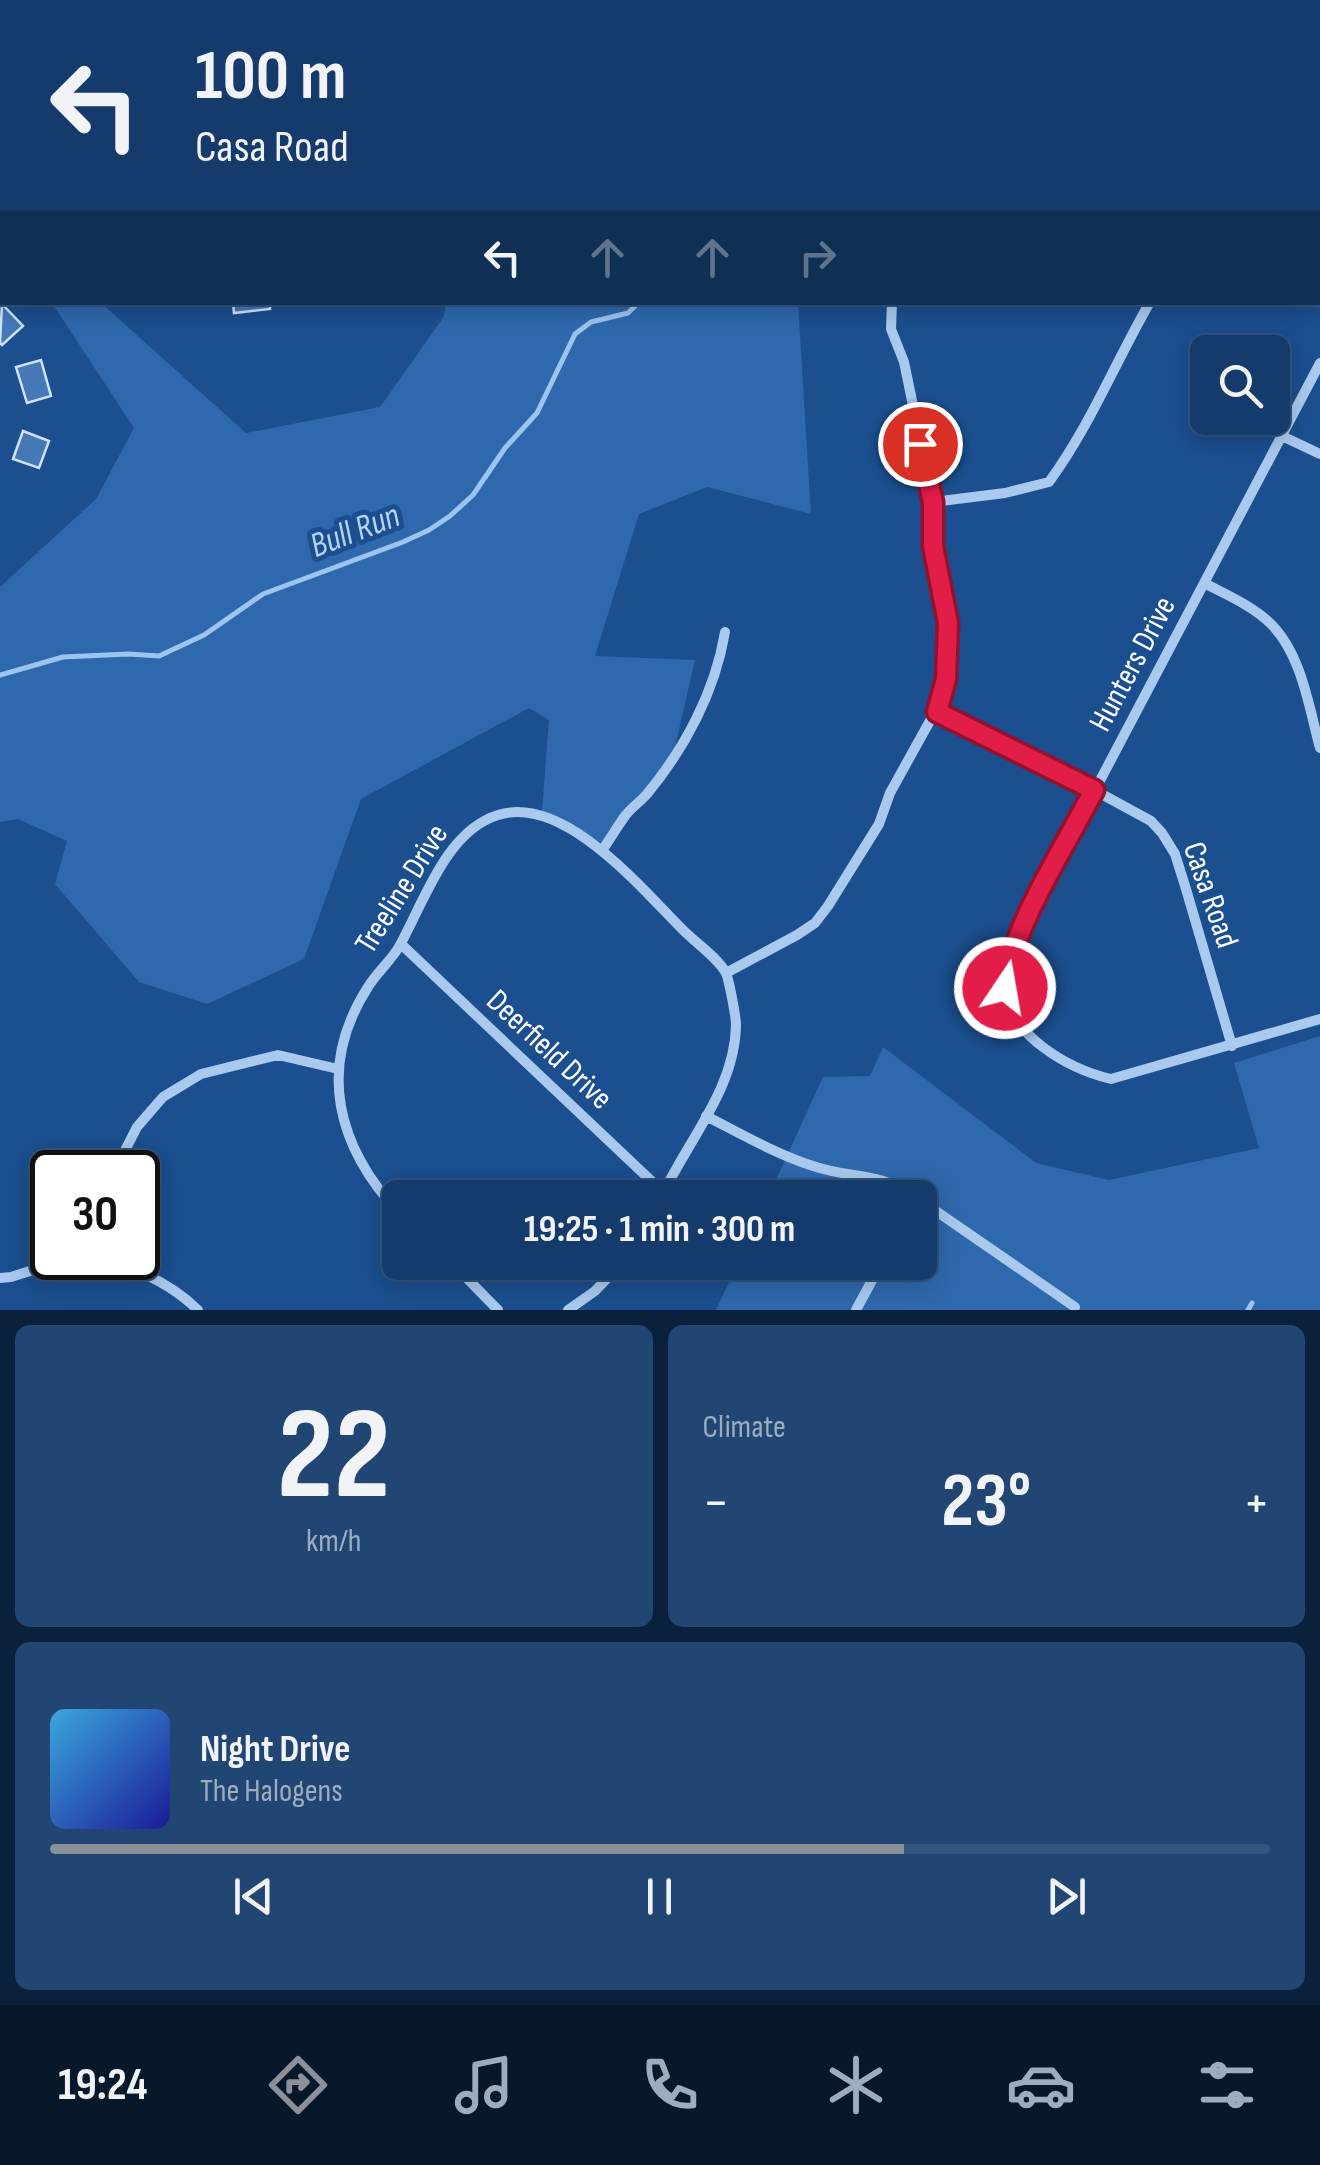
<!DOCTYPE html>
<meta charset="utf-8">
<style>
body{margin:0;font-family:"Sofia Sans Condensed",sans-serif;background:#214673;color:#f1f3f6;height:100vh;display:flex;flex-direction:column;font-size:38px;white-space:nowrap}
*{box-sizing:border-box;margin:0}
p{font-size:32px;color:#9dadc1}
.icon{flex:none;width:55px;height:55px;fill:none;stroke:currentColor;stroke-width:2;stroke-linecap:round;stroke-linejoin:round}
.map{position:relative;height:1310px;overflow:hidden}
.panel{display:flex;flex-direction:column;gap:15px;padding:15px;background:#0b203b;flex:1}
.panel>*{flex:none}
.guide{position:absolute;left:0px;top:0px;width:1320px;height:305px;box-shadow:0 5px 25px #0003,0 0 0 2px #33557e;background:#143b6b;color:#f1f3f6;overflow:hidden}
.buttons{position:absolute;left:1190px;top:335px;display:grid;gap:20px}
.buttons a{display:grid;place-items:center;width:100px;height:100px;border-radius:15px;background:#143b6b;box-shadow:0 5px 25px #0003,0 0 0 2px #33557e;font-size:50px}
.speed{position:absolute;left:30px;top:1150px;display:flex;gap:20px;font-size:50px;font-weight:700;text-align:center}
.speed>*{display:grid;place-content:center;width:130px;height:130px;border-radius:50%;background:#143b6b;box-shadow:0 5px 25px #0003,0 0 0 2px #33557e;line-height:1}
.speed .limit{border:5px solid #111;border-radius:15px;background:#fff;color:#111}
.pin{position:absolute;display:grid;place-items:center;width:85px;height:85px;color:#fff;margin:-42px;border:5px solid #fff;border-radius:50%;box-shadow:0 2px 10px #0007}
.me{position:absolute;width:110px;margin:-55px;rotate:12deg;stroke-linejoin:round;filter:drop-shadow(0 0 8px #0008)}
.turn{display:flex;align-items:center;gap:35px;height:210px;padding:0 30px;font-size:45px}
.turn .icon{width:130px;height:130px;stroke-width:2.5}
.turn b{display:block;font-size:70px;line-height:85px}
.lanes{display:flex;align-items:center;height:95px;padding:0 30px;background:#0003;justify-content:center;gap:50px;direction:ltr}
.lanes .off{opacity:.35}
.big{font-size:75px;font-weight:700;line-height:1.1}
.panel .widget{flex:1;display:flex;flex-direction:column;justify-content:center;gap:15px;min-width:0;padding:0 35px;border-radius:15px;background:#214673}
.panel .dial{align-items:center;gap:0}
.dial b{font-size:130px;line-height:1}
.song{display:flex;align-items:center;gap:30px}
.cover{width:120px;height:120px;border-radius:15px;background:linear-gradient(135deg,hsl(200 70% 55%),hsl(240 70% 35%))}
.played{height:10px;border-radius:5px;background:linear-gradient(90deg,#8c9099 70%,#33557e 70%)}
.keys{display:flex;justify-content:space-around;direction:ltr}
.heat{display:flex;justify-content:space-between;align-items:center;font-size:55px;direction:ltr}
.panel .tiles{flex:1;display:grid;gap:15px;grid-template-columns:1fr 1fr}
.widget:last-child{grid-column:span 2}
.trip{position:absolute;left:382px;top:1180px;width:555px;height:100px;border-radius:15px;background:#143b6b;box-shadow:0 5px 25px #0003,0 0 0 2px #33557e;font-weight:700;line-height:100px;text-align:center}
.tabs{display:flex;height:160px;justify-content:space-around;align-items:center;background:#08182b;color:#9dadc1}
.tabs .icon{width:70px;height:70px}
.tabs .on{color:#8c9099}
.tabs b{font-size:45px;color:#f1f3f6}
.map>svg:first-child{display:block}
.green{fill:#2e69ad}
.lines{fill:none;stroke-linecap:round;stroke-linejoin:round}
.stream{stroke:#9cc4f0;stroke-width:5}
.building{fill:#4478b7;stroke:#cfe3fa;stroke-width:2.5}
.lane{stroke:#a9c9ee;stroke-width:8}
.street{stroke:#a9c9ee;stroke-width:10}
.secondary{stroke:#d6e6fa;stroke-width:20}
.route-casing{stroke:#92132f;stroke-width:25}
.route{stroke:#e11d48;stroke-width:18}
.labels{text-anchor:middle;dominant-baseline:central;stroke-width:10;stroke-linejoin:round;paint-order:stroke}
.street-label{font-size:32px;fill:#fff;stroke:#1b4f8f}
.water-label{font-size:35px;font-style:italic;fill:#b5d3f5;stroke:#1b4f8f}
</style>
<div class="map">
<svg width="1320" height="1310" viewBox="0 0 1320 1310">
<rect width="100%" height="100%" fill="#1b4f8f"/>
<path class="green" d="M677,0h391l-394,2z
M52,303h49l145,130 134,-26 63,-89 4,-15h351l13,211 -104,-27 -68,27 -44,142 100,4 -25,109 -66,75 -62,-33 7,-91 -20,-12 -168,91 -57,160 -97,45 -68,-22 -84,-98 12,-43 -49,-22 -18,3v-235l96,-88 38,-71z
M1320,1036v274h-604l22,-47 182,-1v-64l-152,-1 55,-120 47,-1 13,-29 153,116 73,17 150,-32 -25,-85z"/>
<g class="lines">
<path class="stream" d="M862,2l2,-2
M0,675l63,-18 65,-3 31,2 45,-21 59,-41 140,-52 26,-12 21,-14 23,-21 32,-47 32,-35 38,-79 16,-12 37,-9 11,-11
M1248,1310l4,-7"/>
</g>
<path class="building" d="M233,302h37v7l-36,4z
M2,304l21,22 -21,19 -2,-2z
M41,360l10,36 -24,7 -11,-36z
M23,431l26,10 -10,27 -26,-9z"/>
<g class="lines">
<path class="lane" d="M163,2l3,-2
M0,142h2"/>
<path class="street" d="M358,0l2,2
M509,2l3,-2
M1318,7l2,1
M1320,363l-304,577c-4,14 -11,30 -11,46 2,49 64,83 106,93l209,-60
M1282,436l38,18
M933,502l72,-9 44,-11c41,-56 66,-119 101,-180
M1204,583c23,12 49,23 67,41 31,31 38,84 49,124
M937,712l157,78 57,31 11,12 13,21 11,35 46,157
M603,849c7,-10 14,-22 22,-33 6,-8 15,-14 22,-22 38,-46 68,-102 78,-162
M401,944l262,248
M726,973l71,-38 18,-12 13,-17 51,-82 11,-31 51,-92 5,-22 2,-56 -15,-76v-45l-29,-140 -13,-33 1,-27
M706,1116c35,18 70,38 107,50 41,14 61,3 103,32
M114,1172l23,-45 26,-30 38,-23 77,-19 60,14
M920,1200l155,107
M400,1214c-63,-67 -84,-146 -32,-227 9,-15 24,-27 32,-42 24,-43 46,-114 98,-130 66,-21 144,74 185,115 12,12 35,28 43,43 3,7 10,44 10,52 -1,65 -49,116 -75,173
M86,1258c42,6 81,22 112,52
M451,1262l47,48
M0,1278l11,-1 60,-19
M568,1310l27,-19 28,-29
M856,1310l26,-48"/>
<path class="secondary" d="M118,2l3,-2
M0,113l2,-3"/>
</g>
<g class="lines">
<defs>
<path id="route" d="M920,444l13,58v44l15,77 -2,56 -9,33 157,78c-27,53 -85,142 -89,198"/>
</defs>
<use href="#route" class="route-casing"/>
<use href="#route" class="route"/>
</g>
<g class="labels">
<g class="street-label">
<text transform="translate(1133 664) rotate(-62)">Hunters Drive</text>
<text transform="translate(402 889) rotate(-58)">Treeline Drive</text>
<text transform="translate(1210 895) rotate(71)">Casa Road</text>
<text transform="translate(549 1050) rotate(43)">Deerfield Drive</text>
</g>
<g class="water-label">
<text transform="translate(355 531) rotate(-21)">Bull Run</text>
</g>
</g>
</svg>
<div class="buttons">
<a><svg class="icon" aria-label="search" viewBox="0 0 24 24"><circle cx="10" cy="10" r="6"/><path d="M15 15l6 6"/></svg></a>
</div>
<div class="speed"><div class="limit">30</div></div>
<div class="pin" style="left:920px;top:444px;background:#d93025"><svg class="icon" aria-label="arrive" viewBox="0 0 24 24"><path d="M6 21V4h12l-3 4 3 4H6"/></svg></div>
<svg class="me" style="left:1005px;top:988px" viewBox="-20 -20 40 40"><circle r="17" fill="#e11d48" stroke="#fff" stroke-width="3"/><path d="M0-11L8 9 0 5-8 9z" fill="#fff"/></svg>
<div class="trip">19:25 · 1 min · 300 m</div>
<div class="guide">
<div class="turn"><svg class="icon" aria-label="left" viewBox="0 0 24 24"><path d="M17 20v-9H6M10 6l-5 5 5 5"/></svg><div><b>100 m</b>Casa Road</div></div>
<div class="lanes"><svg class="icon" aria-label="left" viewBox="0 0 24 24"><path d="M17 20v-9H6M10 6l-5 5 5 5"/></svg><svg class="icon off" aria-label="ahead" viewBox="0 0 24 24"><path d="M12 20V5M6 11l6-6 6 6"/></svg><svg class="icon off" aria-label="ahead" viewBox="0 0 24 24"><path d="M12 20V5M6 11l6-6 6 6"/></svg><svg class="icon off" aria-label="right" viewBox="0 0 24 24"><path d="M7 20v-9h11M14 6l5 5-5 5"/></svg></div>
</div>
</div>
<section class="panel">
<div class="tiles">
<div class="widget dial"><b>22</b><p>km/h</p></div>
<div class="widget"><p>Climate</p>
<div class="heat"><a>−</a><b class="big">23°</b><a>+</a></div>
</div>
<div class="widget">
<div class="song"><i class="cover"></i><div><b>Night Drive</b><p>The Halogens</p></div></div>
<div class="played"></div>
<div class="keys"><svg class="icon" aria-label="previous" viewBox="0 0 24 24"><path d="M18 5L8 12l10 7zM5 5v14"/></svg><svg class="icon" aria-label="pause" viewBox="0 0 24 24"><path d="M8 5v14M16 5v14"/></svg><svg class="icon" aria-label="next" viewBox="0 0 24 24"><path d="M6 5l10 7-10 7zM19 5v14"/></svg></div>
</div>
</div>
</section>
<nav class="tabs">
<b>19:24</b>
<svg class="icon on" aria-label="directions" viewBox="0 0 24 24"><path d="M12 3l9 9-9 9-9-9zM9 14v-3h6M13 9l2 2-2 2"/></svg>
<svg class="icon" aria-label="music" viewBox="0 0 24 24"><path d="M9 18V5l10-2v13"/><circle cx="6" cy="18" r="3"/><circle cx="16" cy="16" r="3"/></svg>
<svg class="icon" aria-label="phone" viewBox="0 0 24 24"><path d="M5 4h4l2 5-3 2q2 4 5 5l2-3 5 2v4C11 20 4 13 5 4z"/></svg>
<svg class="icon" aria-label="climate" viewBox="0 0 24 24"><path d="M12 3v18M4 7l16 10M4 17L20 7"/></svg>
<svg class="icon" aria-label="car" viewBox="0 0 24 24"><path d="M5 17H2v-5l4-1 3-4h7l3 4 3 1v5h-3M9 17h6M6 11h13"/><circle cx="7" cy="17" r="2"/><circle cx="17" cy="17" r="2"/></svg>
<svg class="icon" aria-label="filters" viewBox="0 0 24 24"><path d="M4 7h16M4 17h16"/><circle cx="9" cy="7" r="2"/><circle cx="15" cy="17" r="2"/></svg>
</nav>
